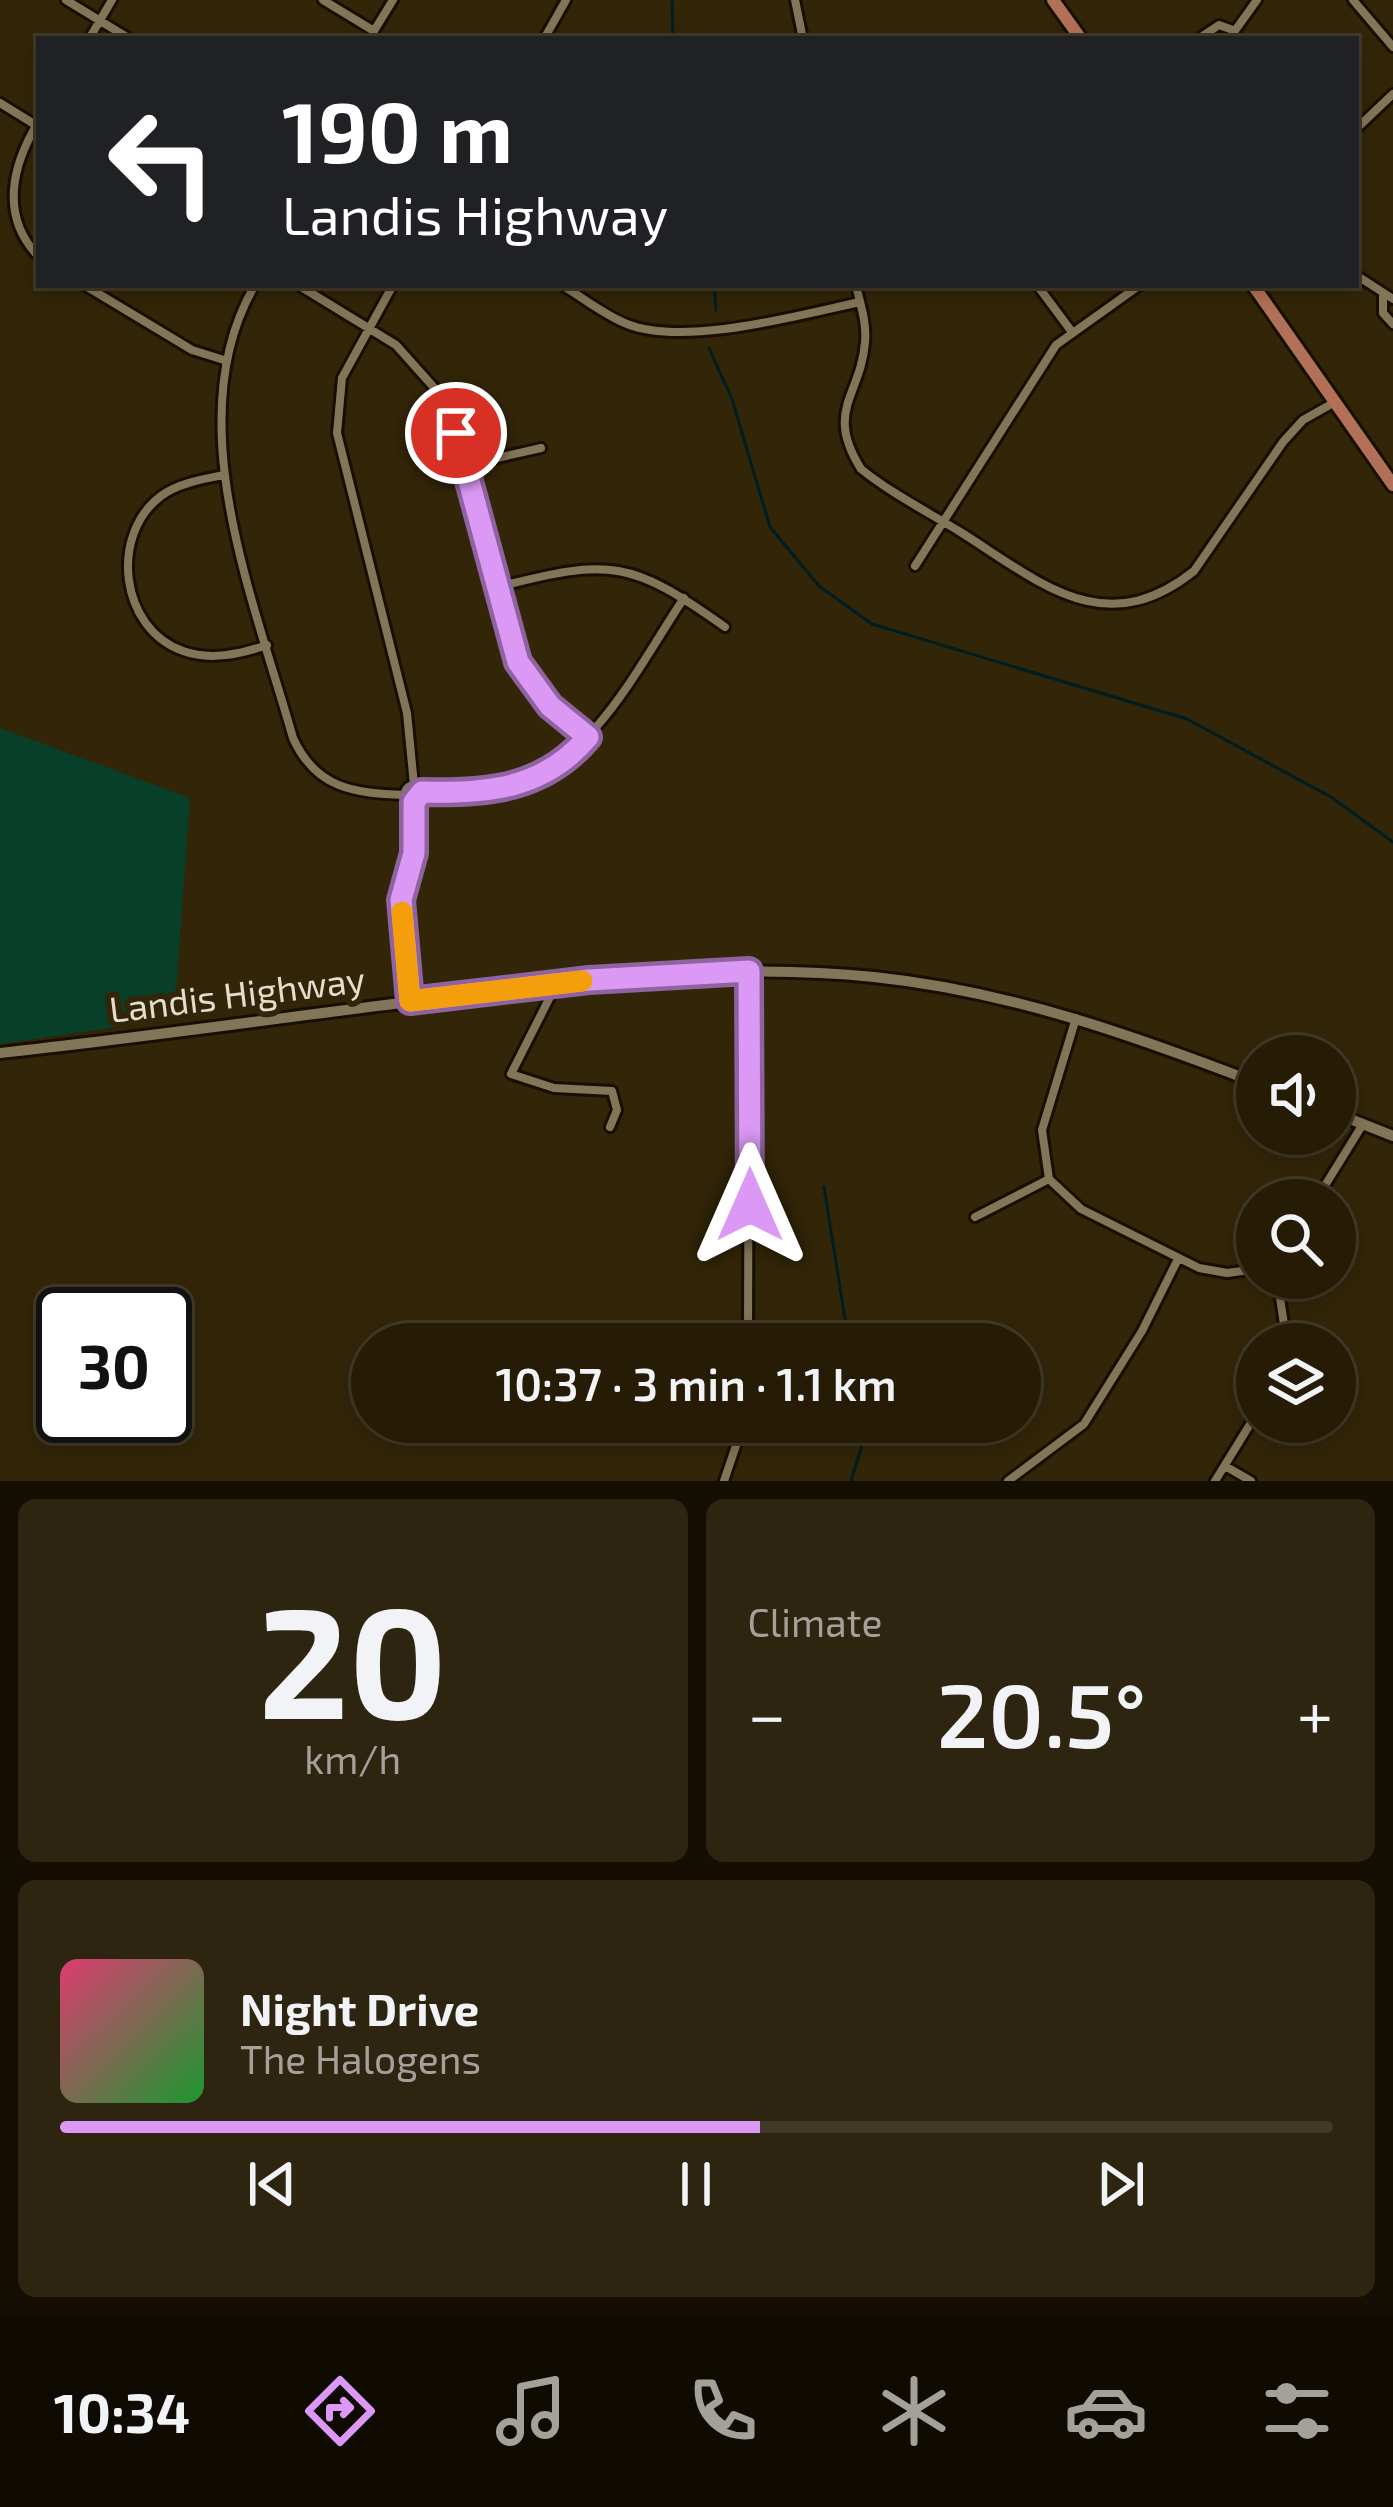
<!DOCTYPE html>
<meta charset="utf-8">
<style>
body{margin:0;font-family:"Exo 2",sans-serif;background:#2e2510;color:#f1f3f6;height:100vh;display:flex;flex-direction:column;font-size:45px;white-space:nowrap}
*{box-sizing:border-box;margin:0}
p{font-size:39px;color:#a4a19b}
.icon{flex:none;width:66px;height:66px;fill:none;stroke:currentColor;stroke-width:2;stroke-linecap:round;stroke-linejoin:round}
.map{position:relative;height:1481px;overflow:hidden}
.drawer{display:flex;flex-direction:column;gap:18px;padding:18px;background:#150f03;flex:1}
.drawer>*{flex:none}
.guide{position:absolute;left:36px;top:36px;width:1323px;height:252px;border-radius:0px;box-shadow:0 6px 18px #0003,0 0 0 3px #423a28;background:#202124;color:#fff;overflow:hidden}
.controls{position:absolute;left:1236px;top:1035px;display:grid;gap:24px}
.controls a{display:grid;place-items:center;width:120px;height:120px;border-radius:50%;background:#261c06;box-shadow:0 6px 18px #0003,0 0 0 3px #423a28;font-size:60px}
.speed{position:absolute;left:36px;top:1287px;display:flex;gap:24px;font-size:60px;font-weight:700;text-align:center}
.speed>*{display:grid;place-content:center;width:156px;height:156px;border-radius:50%;background:#261c06;box-shadow:0 6px 18px #0003,0 0 0 3px #423a28;line-height:1}
.speed .limit{border:6px solid #111;border-radius:18px;background:#fff;color:#111}
.pin{position:absolute;display:grid;place-items:center;width:102px;height:102px;color:#fff;margin:-51px;border:6px solid #fff;border-radius:50%;box-shadow:0 3px 12px #0007}
.me{position:absolute;width:132px;margin:-66px;rotate:0deg;stroke-linejoin:round;filter:drop-shadow(0 0 9px #0008)}
.turn{display:flex;align-items:center;gap:42px;height:252px;padding:0 48px;font-size:54px}
.turn .icon{width:156px;height:156px;stroke-width:2.5}
.turn b{display:block;font-size:84px;line-height:102px}
.big{font-size:90px;font-weight:600;line-height:1.1}
.drawer .tile{flex:1;display:flex;flex-direction:column;justify-content:center;gap:18px;min-width:0;padding:0 42px;border-radius:18px;background:#2e2510}
.drawer .dial{align-items:center;gap:0}
.dial b{font-size:156px;line-height:1}
.song{display:flex;align-items:center;gap:36px}
.cover{width:144px;height:144px;border-radius:18px;background:linear-gradient(135deg,hsl(340 70% 55%),hsl(130 70% 35%))}
.played{height:12px;border-radius:6px;background:linear-gradient(90deg,#db99f5 55%,#423a28 55%)}
.keys{display:flex;justify-content:space-around;direction:ltr}
.heat{display:flex;justify-content:space-between;align-items:center;font-size:66px;direction:ltr}
.drawer .tiles{flex:1;display:grid;gap:18px;grid-template-columns:1fr 1fr}
.tile:last-child{grid-column:span 2}
.trip{position:absolute;left:351px;top:1323px;width:690px;height:120px;border-radius:60px;background:#261c06;box-shadow:0 6px 18px #0003,0 0 0 3px #423a28;font-weight:600;line-height:120px;text-align:center}
.tabs{display:flex;height:192px;justify-content:space-around;align-items:center;background:#0f0b02;color:#a4a19b}
.tabs .icon{width:84px;height:84px}
.tabs .selected{color:#db99f5}
.tabs b{font-size:54px;color:#f1f3f6}
.map>svg:first-child{display:block}
.green{fill:#073f29}
.lines{fill:none;stroke-linecap:round;stroke-linejoin:round}
.stream{stroke:#001e21;stroke-width:3}
.street-casing{stroke:#170f00;stroke-width:14}
.secondary-casing{stroke:#170f00;stroke-width:16}
.primary-casing{stroke:#170f00;stroke-width:18}
.street{stroke:#837557;stroke-width:8}
.secondary{stroke:#837557;stroke-width:10}
.primary{stroke:#b37058;stroke-width:12}
.route-casing{stroke:#8e639f;stroke-width:30}
.route{stroke:#db99f5;stroke-width:21}
.slow{stroke:#f59e0b;stroke-width:21}
.labels{text-anchor:middle;dominant-baseline:central;stroke-width:12;stroke-linejoin:round;paint-order:stroke}
.street-label{font-size:36px;fill:#e5dece;stroke:#322508}
</style>
<div class="map">
<svg width="1393" height="1481" viewBox="0 0 1393 1481">
<rect width="100%" height="100%" fill="#322508"/>
<path class="green" d="M0,728l190,70 -16,221 -174,25z"/>
<g class="lines">
<path class="stream" d="M672,0l1,39
M714,285l2,25
M709,348l23,51 38,128 49,59 53,38 315,95 144,78 62,45
M824,1187l25,157
M851,1481l18,-59"/>
<defs>
<path id="street" d="M66,0l64,39
M323,0l51,31
M795,0l8,39
M1353,0l40,47
M89,39l23,-39
M369,39l24,-39
M544,39l22,-39
M1198,39l21,-14 14,5
M1229,39l28,-39
M0,103l39,24
M39,121c-28,45 -39,96 0,136
M1356,129l37,-35
M1356,275l37,24
M84,285l108,65 32,10
M255,285c-78,132 -1,315 38,453 23,51 61,55 112,57
M298,285l98,60 50,56 72,261 32,44 38,31
M393,285l-51,93 -5,55 70,280 7,72
M562,285c21,13 42,30 65,39 58,23 172,-9 233,-22
M856,285c4,18 11,38 9,57 -4,54 -41,68 -4,127 31,25 67,43 101,64 79,50 143,109 232,38l89,-129 20,-22 32,-18
M1037,285l35,47
M1383,297v16l10,11
M466,465l75,-17
M224,475c-20,4 -46,8 -63,21 -52,39 -41,133 22,155 28,10 57,3 84,-6
M915,566l141,-221 84,-60
M498,587c112,-29 133,-27 227,40
M405 794a9 9 0 1 1 18 0a9 9 0 1 1-18 0Z
M422,792c27,1 57,6 83,-2 88,-27 131,-120 179,-192
M547,986l3,11 -39,77 43,14 58,3 5,19 -7,17
M410,1002l-9,-102 13,-47v-50
M1076,1018l-34,112 7,49 32,30 118,59 28,5 30,-4
M1316,1200l47,-76
M975,1217l74,-38
M1277,1278l10,66
M748,1344l1,-373
M1225,1466l26,15
M724,1481l20,-59
M1008,1481l76,-57 58,-93 36,-72
M1215,1481l42,-68"/>
<path id="secondary" d="M0,1053c147,-16 294,-37 441,-55 143,-18 288,-36 433,-21 135,14 258,58 383,106
M1335,1113l58,23"/>
<path id="primary" d="M1053,0l28,39
M1253,285l140,200"/>
</defs>
<use href="#street" class="street-casing"/>
<use href="#secondary" class="secondary-casing"/>
<use href="#primary" class="primary-casing"/>
<use href="#street" class="street"/>
<use href="#secondary" class="secondary"/>
<use href="#primary" class="primary"/>
</g>
<g class="lines">
<defs>
<path id="route" d="M456,433l62,229 32,44 38,31c-44,52 -101,57 -166,55l-8,10v51l-13,47 9,101 179,-21 160,-9 1,234"/>
</defs>
<use href="#route" class="route-casing"/>
<use href="#route" class="route"/>
<path class="slow" d="M402,912l8,89 172,-20"/>
</g>
<g class="labels">
<g class="street-label">
<text transform="translate(237 993) rotate(-7)">Landis Highway</text>
</g>
</g>
</svg>
<div class="controls">
<a><svg class="icon" aria-label="sound" viewBox="0 0 24 24"><path d="M4 9h4l5-4v14l-5-4H4zM17 9q2 3 0 6"/></svg></a>
<a><svg class="icon" aria-label="search" viewBox="0 0 24 24"><circle cx="10" cy="10" r="6"/><path d="M15 15l6 6"/></svg></a>
<a><svg class="icon" aria-label="layers" viewBox="0 0 24 24"><path d="M12 4l9 5-9 5-9-5zM3 14l9 5 9-5"/></svg></a>
</div>
<div class="speed"><div class="limit">30</div></div>
<div class="pin" style="left:456px;top:433px;background:#d93025"><svg class="icon" aria-label="arrive" viewBox="0 0 24 24"><path d="M6 21V4h12l-3 4 3 4H6"/></svg></div>
<svg class="me" style="left:750px;top:1205px" viewBox="-20 -20 40 40"><path d="M0-17L14 15 0 8-14 15z" fill="#db99f5" stroke="#fff" stroke-width="4"/></svg>
<div class="trip">10:37 · 3 min · 1.1 km</div>
<div class="guide">
<div class="turn"><svg class="icon" aria-label="left" viewBox="0 0 24 24"><path d="M17 20v-9H6M10 6l-5 5 5 5"/></svg><div><b>190 m</b>Landis Highway</div></div>
</div>
</div>
<section class="drawer">
<div class="tiles">
<div class="tile dial"><b>20</b><p>km/h</p></div>
<div class="tile"><p>Climate</p>
<div class="heat"><a>−</a><b class="big">20.5°</b><a>+</a></div>
</div>
<div class="tile">
<div class="song"><i class="cover"></i><div><b>Night Drive</b><p>The Halogens</p></div></div>
<div class="played"></div>
<div class="keys"><svg class="icon" aria-label="previous" viewBox="0 0 24 24"><path d="M18 5L8 12l10 7zM5 5v14"/></svg><svg class="icon" aria-label="pause" viewBox="0 0 24 24"><path d="M8 5v14M16 5v14"/></svg><svg class="icon" aria-label="next" viewBox="0 0 24 24"><path d="M6 5l10 7-10 7zM19 5v14"/></svg></div>
</div>
</div>
</section>
<nav class="tabs">
<b>10:34</b>
<svg class="icon selected" aria-label="directions" viewBox="0 0 24 24"><path d="M12 3l9 9-9 9-9-9zM9 14v-3h6M13 9l2 2-2 2"/></svg>
<svg class="icon" aria-label="music" viewBox="0 0 24 24"><path d="M9 18V5l10-2v13"/><circle cx="6" cy="18" r="3"/><circle cx="16" cy="16" r="3"/></svg>
<svg class="icon" aria-label="phone" viewBox="0 0 24 24"><path d="M5 4h4l2 5-3 2q2 4 5 5l2-3 5 2v4C11 20 4 13 5 4z"/></svg>
<svg class="icon" aria-label="climate" viewBox="0 0 24 24"><path d="M12 3v18M4 7l16 10M4 17L20 7"/></svg>
<svg class="icon" aria-label="car" viewBox="0 0 24 24"><path d="M5 17H2v-5l4-1 3-4h7l3 4 3 1v5h-3M9 17h6M6 11h13"/><circle cx="7" cy="17" r="2"/><circle cx="17" cy="17" r="2"/></svg>
<svg class="icon" aria-label="filters" viewBox="0 0 24 24"><path d="M4 7h16M4 17h16"/><circle cx="9" cy="7" r="2"/><circle cx="15" cy="17" r="2"/></svg>
</nav>
